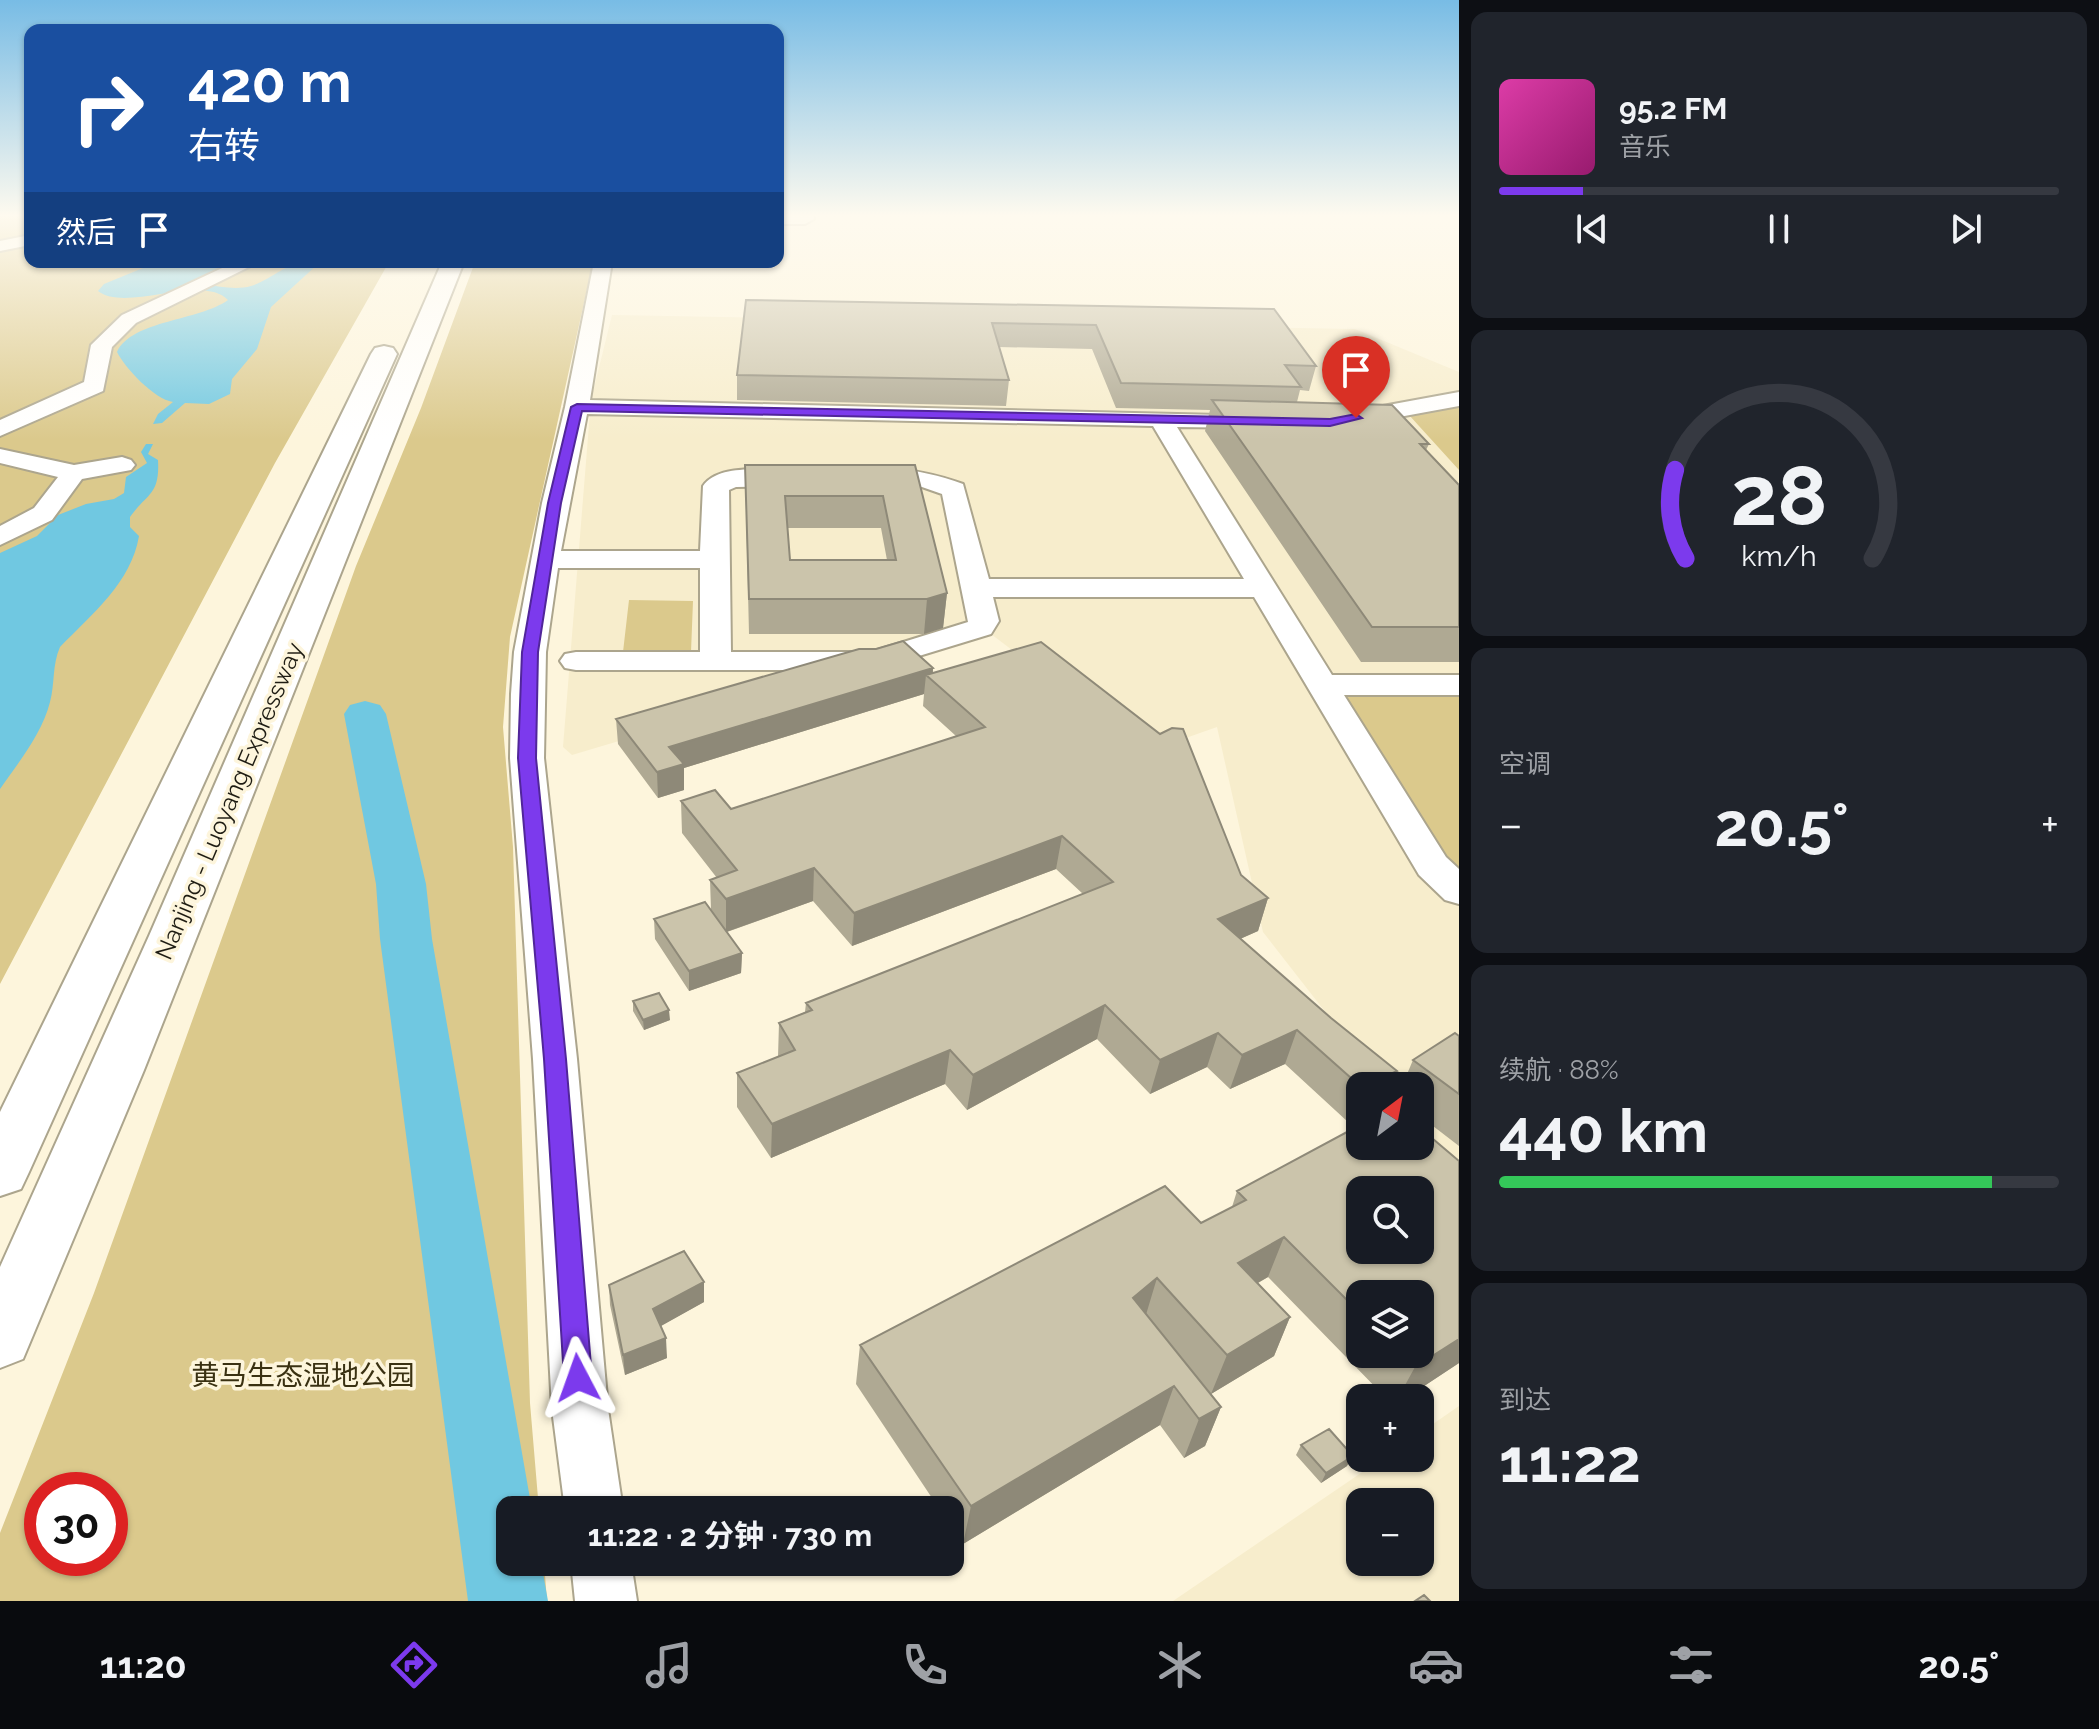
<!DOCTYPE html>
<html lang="zh">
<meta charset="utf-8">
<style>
body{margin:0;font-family:Raleway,"Noto Sans SC",sans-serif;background:#20242c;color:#f1f3f6;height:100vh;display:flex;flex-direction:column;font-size:30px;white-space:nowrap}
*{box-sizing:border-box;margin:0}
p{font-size:26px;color:#9ea1a6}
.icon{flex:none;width:44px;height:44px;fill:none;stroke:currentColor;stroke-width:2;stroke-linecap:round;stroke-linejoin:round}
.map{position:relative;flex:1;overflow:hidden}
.panel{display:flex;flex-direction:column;gap:12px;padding:12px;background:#0d0f14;width:640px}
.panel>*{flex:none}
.banner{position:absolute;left:24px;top:24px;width:760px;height:244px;border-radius:16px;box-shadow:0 2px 6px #0004;background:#1a4fa0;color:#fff;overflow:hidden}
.needle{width:52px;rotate:32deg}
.controls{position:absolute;left:1346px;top:1072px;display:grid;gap:16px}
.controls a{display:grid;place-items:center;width:88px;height:88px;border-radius:16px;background:#171b24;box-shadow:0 2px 6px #0004;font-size:40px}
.speed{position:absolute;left:24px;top:1472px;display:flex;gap:16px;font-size:40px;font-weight:700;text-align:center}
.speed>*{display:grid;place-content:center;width:104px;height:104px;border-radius:50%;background:#171b24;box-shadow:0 2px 6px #0004;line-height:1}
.speed .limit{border:12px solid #d22;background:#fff;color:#111}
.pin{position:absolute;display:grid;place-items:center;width:68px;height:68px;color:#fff;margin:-82px -34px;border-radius:50% 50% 50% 0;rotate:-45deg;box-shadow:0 0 8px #0007}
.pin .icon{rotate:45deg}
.me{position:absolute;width:88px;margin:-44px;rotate:356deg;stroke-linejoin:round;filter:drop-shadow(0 0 6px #0008)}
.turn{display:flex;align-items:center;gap:28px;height:168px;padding:0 32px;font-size:36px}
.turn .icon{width:104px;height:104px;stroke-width:2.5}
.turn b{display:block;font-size:56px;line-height:68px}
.then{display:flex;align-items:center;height:76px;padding:0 32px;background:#0003;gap:16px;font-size:30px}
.big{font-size:60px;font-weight:700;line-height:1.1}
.panel .widget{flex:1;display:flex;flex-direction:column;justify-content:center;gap:12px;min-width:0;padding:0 28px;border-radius:16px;background:#20242c}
.panel .dial{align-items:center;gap:0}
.dial svg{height:208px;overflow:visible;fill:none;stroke:#363941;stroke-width:7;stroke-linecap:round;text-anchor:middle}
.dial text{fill:#f1f3f6;stroke:none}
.song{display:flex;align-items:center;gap:24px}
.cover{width:96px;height:96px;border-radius:12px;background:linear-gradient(135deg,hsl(320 70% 55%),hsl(320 70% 35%))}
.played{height:8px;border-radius:4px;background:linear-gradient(90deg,#7c3aed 15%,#363941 15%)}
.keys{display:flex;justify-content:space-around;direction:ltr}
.heat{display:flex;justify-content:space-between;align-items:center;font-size:44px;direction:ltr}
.charge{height:12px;border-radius:6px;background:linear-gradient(90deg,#34c759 88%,#363941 0)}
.trip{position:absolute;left:496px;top:1496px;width:468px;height:80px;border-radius:16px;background:#171b24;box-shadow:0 2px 6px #0004;font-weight:700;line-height:80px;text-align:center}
.dock{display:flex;height:128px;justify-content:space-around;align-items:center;background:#090b0e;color:#9ea1a6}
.dock .icon{width:56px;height:56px}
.dock .on{color:#7c3aed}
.dock b{font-size:36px;color:#f1f3f6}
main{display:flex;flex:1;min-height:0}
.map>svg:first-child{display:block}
.built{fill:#f7edcc;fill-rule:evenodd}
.green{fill:#dbc98c;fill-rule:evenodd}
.water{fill:#70c8e1}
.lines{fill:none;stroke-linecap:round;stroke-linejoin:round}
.river{fill:#70c8e1;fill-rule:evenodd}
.minor-casing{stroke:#aca58d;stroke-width:4}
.highway-casing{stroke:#aca58d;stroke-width:4}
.minor{fill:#fff;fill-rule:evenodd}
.highway{fill:#fff;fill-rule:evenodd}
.wall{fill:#afa993;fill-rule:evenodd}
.shaded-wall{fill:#8e8978}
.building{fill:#cbc4ab;stroke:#8e8978;stroke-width:2;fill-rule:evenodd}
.route{fill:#7c3aed;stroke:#51269a;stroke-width:2}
.labels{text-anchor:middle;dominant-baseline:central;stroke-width:7;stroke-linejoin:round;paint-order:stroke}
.street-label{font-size:24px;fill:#1e1c13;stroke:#fdf5dc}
.near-park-label{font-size:28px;fill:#3a3112;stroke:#fdf5dc}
</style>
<main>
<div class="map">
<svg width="1459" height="1601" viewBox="0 0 1459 1601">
<rect width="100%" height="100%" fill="#fdf5dc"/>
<path class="built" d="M612,315l743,14 104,43v827l-39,-53v-60h-37l-120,-154 -46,-205 -71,25 -159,-121 -415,124 -9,-8 28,-347z
M1459,1406v195h-286l210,-143h37v-25zM1360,1502h60v60h-60z"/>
<path class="green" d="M0,216h30v46h359l-114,201 -275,521z
M475,262h118l-83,375 -7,90 10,120 17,556 9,107h-29v52h34l3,39h-547v-68l94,-240 262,-727 65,-158zM110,1490v68h-68v-68z
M1459,403v67l-50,-55z
M629,600l64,1 -2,51h-68z
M1459,691v190l-115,-180 7,-7z"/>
<path class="water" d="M146,262h90l-10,4 -21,18c15,3 32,6 46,2 25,-8 37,-28 68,-23l-48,44 -14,42 -25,30 -2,15 -21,10 -24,-1 -23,20 -9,1 5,-10 15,-12c-19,-3 -48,-34 -56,-50 15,-32 82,-31 111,-52 -26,-27 -102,13 -130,-9l6,-7 39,-16z
M146,444h7l-5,10 10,6c2,36 -11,33 -28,57v10l9,9c-8,47 -47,78 -79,111 -8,18 -5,37 -10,55 -8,32 -32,61 -50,87v-236l37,-17 21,-21 28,-11 28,-5 10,-6 2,-16 21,-14 -6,-11z"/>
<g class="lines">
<path class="river" d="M365,701l15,4 6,9 40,170 6,55 100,571h-22v52h31l7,39h-80l-88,-662 -4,-55 -32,-170 6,-9z"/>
<defs>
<path id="minor" d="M778,216h35l1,3 -9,5h-27z
M30,235v10l-30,6v-10z
M235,262h24l-123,61 -24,24 -9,44 -103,45v-16l84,-38 7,-37 31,-30z
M594,262h18l-22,138 673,16 4,5 -4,5 -8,2 -78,-1 155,248h127v20h-115l102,162 13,12v35l-14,-4 -26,-25 -165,-278h-261l6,24 -8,13 -118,36h-297l-11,-2 -5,-7 5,-7 11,-2h124v-84h-142l-12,84 -2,106 33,301 31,350 15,101h-58l-13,-101 -19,-350 -23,-301 1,-64 3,-42 28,-149 23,-96zM587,414l566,12 91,153h-255l-26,-95c-31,-11 -68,-20 -101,-11l-4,5 4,5 60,4 20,7 26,128 -97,30h-140l-2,-162 7,-3 59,-1 9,-3 4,-5 -4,-5 -9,-3c-25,1 -76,-8 -92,16l-3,65h-139z
M1459,392v14l-109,20 -8,-2 -4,-5 4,-5 8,-2z
M0,449l74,16 48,-8 9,3 4,5 -4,5 -49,9 -30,41 -52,25v-19l34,-18 24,-31 -58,-14z
M571,1562h60l6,39h-62z"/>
<path id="highway" d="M442,262h22l-320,808 -121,289 -23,9v-101l149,-331z
M384,346l9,2 4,6 -368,818 -8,17 -21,7v-84l371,-758 4,-6z"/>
</defs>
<use href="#minor" class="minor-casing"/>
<use href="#highway" class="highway-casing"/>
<use href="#minor" class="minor"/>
<use href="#highway" class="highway"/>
</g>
<path class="wall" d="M746,300l528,9 42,57 -7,25 -9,-1 -3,12 132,42 -3,6 33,35v177h-98l-156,-231 5,-21 -94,-2 -24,-59 -93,-2 10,33 -3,26 -269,-6v-25z
M745,465h170l32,128 -4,35 -19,6h-175zM787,528h94l6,32h-97z
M933,668v6l308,201 27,23 -10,33 -18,8 91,79 66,53 -7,15h-30v30l-12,6 -63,-58 -55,25 -23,-22 -57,27 -53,-55 -130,71 -22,-26 -174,74 -34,-51v-34l41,-16 1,-34 26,-11 1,-9 277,-109 -27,-25 -204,77 -39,-45 -86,31 15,21 -1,20 -52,18 -34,-52 -1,-20 57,-9 -1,-30 7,-2 -35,-45 -1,-32 50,8 225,-73 -33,-30 1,-12 -240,74v22l-26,8 -40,-54 -2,-25z
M633,1001l37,19 -26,10 -11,-19z
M1459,1036v110l-39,-30v-30h-18l11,-26z
M1459,1161v202l-53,35h-20l-118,-121 -10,6 32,34 -16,39 -63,38 -15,-17 25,30 -16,39 -21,12 -24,-33 -197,119 -13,-19v-15h-10l-84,-126 4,-39 341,-122 31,-16 5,-16zM1360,1294l60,60h-60z
M704,1282v20l-44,24 7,32 -42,17 -15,-70 -1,-20z
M1301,1445l46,21 -26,17 -25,-28z"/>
<path class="shaded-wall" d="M947,593l-4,35 -19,6 3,-35z
M933,668l-1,13 -6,-6 -2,19 -240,74v22l-26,8 -1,-26 12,-25z
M1062,836l-6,33 -204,77 2,-33z
M814,868l-1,33 -87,31v-33z
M1268,898l-10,33 -50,22 10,-34z
M742,953l-1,20 -52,18v-20z
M1105,1005l-8,34 -130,71 6,-35z
M669,1010l1,10 -26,10 -1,-10z
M1297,1030l-12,34 -55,25 12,-34z
M1218,1033l-11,34 -57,27 10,-34z
M950,1050l-5,34 -174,74 1,-34z
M1397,1071l-7,15h-25z
M1360,1091v25l-12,6z
M1284,1237l-16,40 -44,25 14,-39z
M1157,1278l-12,40 -12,-20z
M704,1282v20l-50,28 -1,-21z
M1290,1317l-16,39 -63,38 16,-39z
M666,1338l1,20 -42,17 -2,-20z
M1459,1339v24l-53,35h-8l17,-31z
M1174,1386l-14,39 -197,119 8,-38z
M1221,1407l-16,39 -21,12 15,-39z
M1353,1456l-6,10 -26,17 5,-10z"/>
<path class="building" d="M746,300l528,9 42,57 -31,-1 16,22 -180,-4 -25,-58 -104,-2 17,57 -272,-5z
M1212,400l180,5 37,39h-9l39,41v142h-87z
M745,465h170l32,128 -20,6h-178zM785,496h98l13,64h-106z
M903,641l30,27 -264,79 15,17 -27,8 -41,-53 243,-70h17z
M1041,642l119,92 12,-6 11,1 58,146 27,23 -50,21 113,99 66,53 -32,15h-5l-63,-56 -55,25 -24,-22 -58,27 -55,-55 -132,70 -23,-25 -178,74 -35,-51 58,-23 -16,-27 33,-13 -6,-7 307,-121 -51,-46 -208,77 -40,-45 -88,31 -16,-19 27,-10 -56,-69 34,-11 16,19 254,-82 -59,-52z
M705,902l37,51 -53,18 -35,-52z
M659,993l10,17 -26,10 -10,-19z
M1455,1033l4,3v58l-46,-34z
M1360,1125v21h60v-18l39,33v178l-44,28 -13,-13h18v-60h-60v19l-76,-76 -46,26 52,54 -63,38 -70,-77 -24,20 88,109 -22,12 -25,-33 -203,120 -111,-161 305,-159 36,37 45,-23 -9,-9zM1360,1190h60v60h-60z
M684,1251l20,31 -51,27 13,29 -43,17 -14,-70z
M1329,1429l24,27 -27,17 -25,-28z
M1424,1595l6,6h-15z"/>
<linearGradient id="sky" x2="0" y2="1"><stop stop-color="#78bce5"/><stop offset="0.49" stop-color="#fefaef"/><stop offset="1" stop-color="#fefaef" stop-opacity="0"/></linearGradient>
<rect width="1459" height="440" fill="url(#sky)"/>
<path class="route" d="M577,404l753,15 26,-5 6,4 -32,8 -748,-15 -21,92 -23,149 -2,106 30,301 26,319 -4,9 -10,4 -10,-4 -4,-9 -20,-319 -26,-301 4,-106 26,-149 23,-96z"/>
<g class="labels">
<g class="street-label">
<text transform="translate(229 801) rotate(-67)">Nanjing - Luoyang Expressway</text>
</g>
<g class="near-park-label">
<text x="303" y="1375">黄马生态湿地公园</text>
</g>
</g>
</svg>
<div class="controls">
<a><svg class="needle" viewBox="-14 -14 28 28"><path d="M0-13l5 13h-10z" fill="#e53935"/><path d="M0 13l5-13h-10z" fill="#9ea1a6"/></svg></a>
<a><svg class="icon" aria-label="search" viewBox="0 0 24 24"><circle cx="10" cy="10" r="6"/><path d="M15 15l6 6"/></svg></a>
<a><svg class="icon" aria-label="layers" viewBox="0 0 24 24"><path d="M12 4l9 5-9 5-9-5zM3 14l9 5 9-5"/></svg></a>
<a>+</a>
<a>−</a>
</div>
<div class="speed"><div class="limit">30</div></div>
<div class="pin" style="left:1356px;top:418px;background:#d93025"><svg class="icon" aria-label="arrive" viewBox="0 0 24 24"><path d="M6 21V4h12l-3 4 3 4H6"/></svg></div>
<svg class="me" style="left:578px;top:1378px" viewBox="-20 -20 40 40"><path d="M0-17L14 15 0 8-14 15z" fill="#7c3aed" stroke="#fff" stroke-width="4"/></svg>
<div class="trip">11:22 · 2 分钟 · 730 m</div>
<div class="banner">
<div class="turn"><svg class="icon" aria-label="right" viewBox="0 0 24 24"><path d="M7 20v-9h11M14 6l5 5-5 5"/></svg><div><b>420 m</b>右转</div></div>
<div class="then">然后<svg class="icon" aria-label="arrive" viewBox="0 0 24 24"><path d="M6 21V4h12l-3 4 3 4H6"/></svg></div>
</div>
</div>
<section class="panel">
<div class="widget">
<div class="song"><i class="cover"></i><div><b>95.2 FM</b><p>音乐</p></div></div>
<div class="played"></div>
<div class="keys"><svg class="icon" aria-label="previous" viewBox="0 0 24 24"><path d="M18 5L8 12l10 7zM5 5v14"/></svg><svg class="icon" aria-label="pause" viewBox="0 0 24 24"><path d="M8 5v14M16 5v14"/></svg><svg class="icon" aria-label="next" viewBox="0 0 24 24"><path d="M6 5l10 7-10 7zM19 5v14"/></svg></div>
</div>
<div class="widget dial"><svg viewBox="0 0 100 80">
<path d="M14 69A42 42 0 1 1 86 69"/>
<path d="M14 69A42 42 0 0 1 10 35" stroke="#7c3aed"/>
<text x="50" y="56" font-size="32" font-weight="700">28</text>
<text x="50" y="72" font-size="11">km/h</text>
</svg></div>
<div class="widget"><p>空调</p>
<div class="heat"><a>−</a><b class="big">20.5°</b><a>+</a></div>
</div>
<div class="widget"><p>续航 · 88%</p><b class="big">440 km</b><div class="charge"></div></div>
<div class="widget"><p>到达</p><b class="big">11:22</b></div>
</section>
</main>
<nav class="dock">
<b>11:20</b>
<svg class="icon on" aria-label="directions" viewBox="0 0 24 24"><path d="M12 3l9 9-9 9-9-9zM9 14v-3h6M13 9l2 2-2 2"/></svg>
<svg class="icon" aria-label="music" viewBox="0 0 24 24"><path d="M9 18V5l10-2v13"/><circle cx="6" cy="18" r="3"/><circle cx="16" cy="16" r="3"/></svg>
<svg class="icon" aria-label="phone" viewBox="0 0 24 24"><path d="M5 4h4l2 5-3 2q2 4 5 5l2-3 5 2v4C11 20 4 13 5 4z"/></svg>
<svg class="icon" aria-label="climate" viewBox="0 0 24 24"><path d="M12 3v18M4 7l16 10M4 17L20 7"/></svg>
<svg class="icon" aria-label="car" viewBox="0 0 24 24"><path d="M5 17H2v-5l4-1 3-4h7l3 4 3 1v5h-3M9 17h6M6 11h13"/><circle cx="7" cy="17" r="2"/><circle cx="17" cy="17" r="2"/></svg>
<svg class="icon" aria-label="filters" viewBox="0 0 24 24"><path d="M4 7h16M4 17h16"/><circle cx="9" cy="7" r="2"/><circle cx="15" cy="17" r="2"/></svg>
<b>20.5°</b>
</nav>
